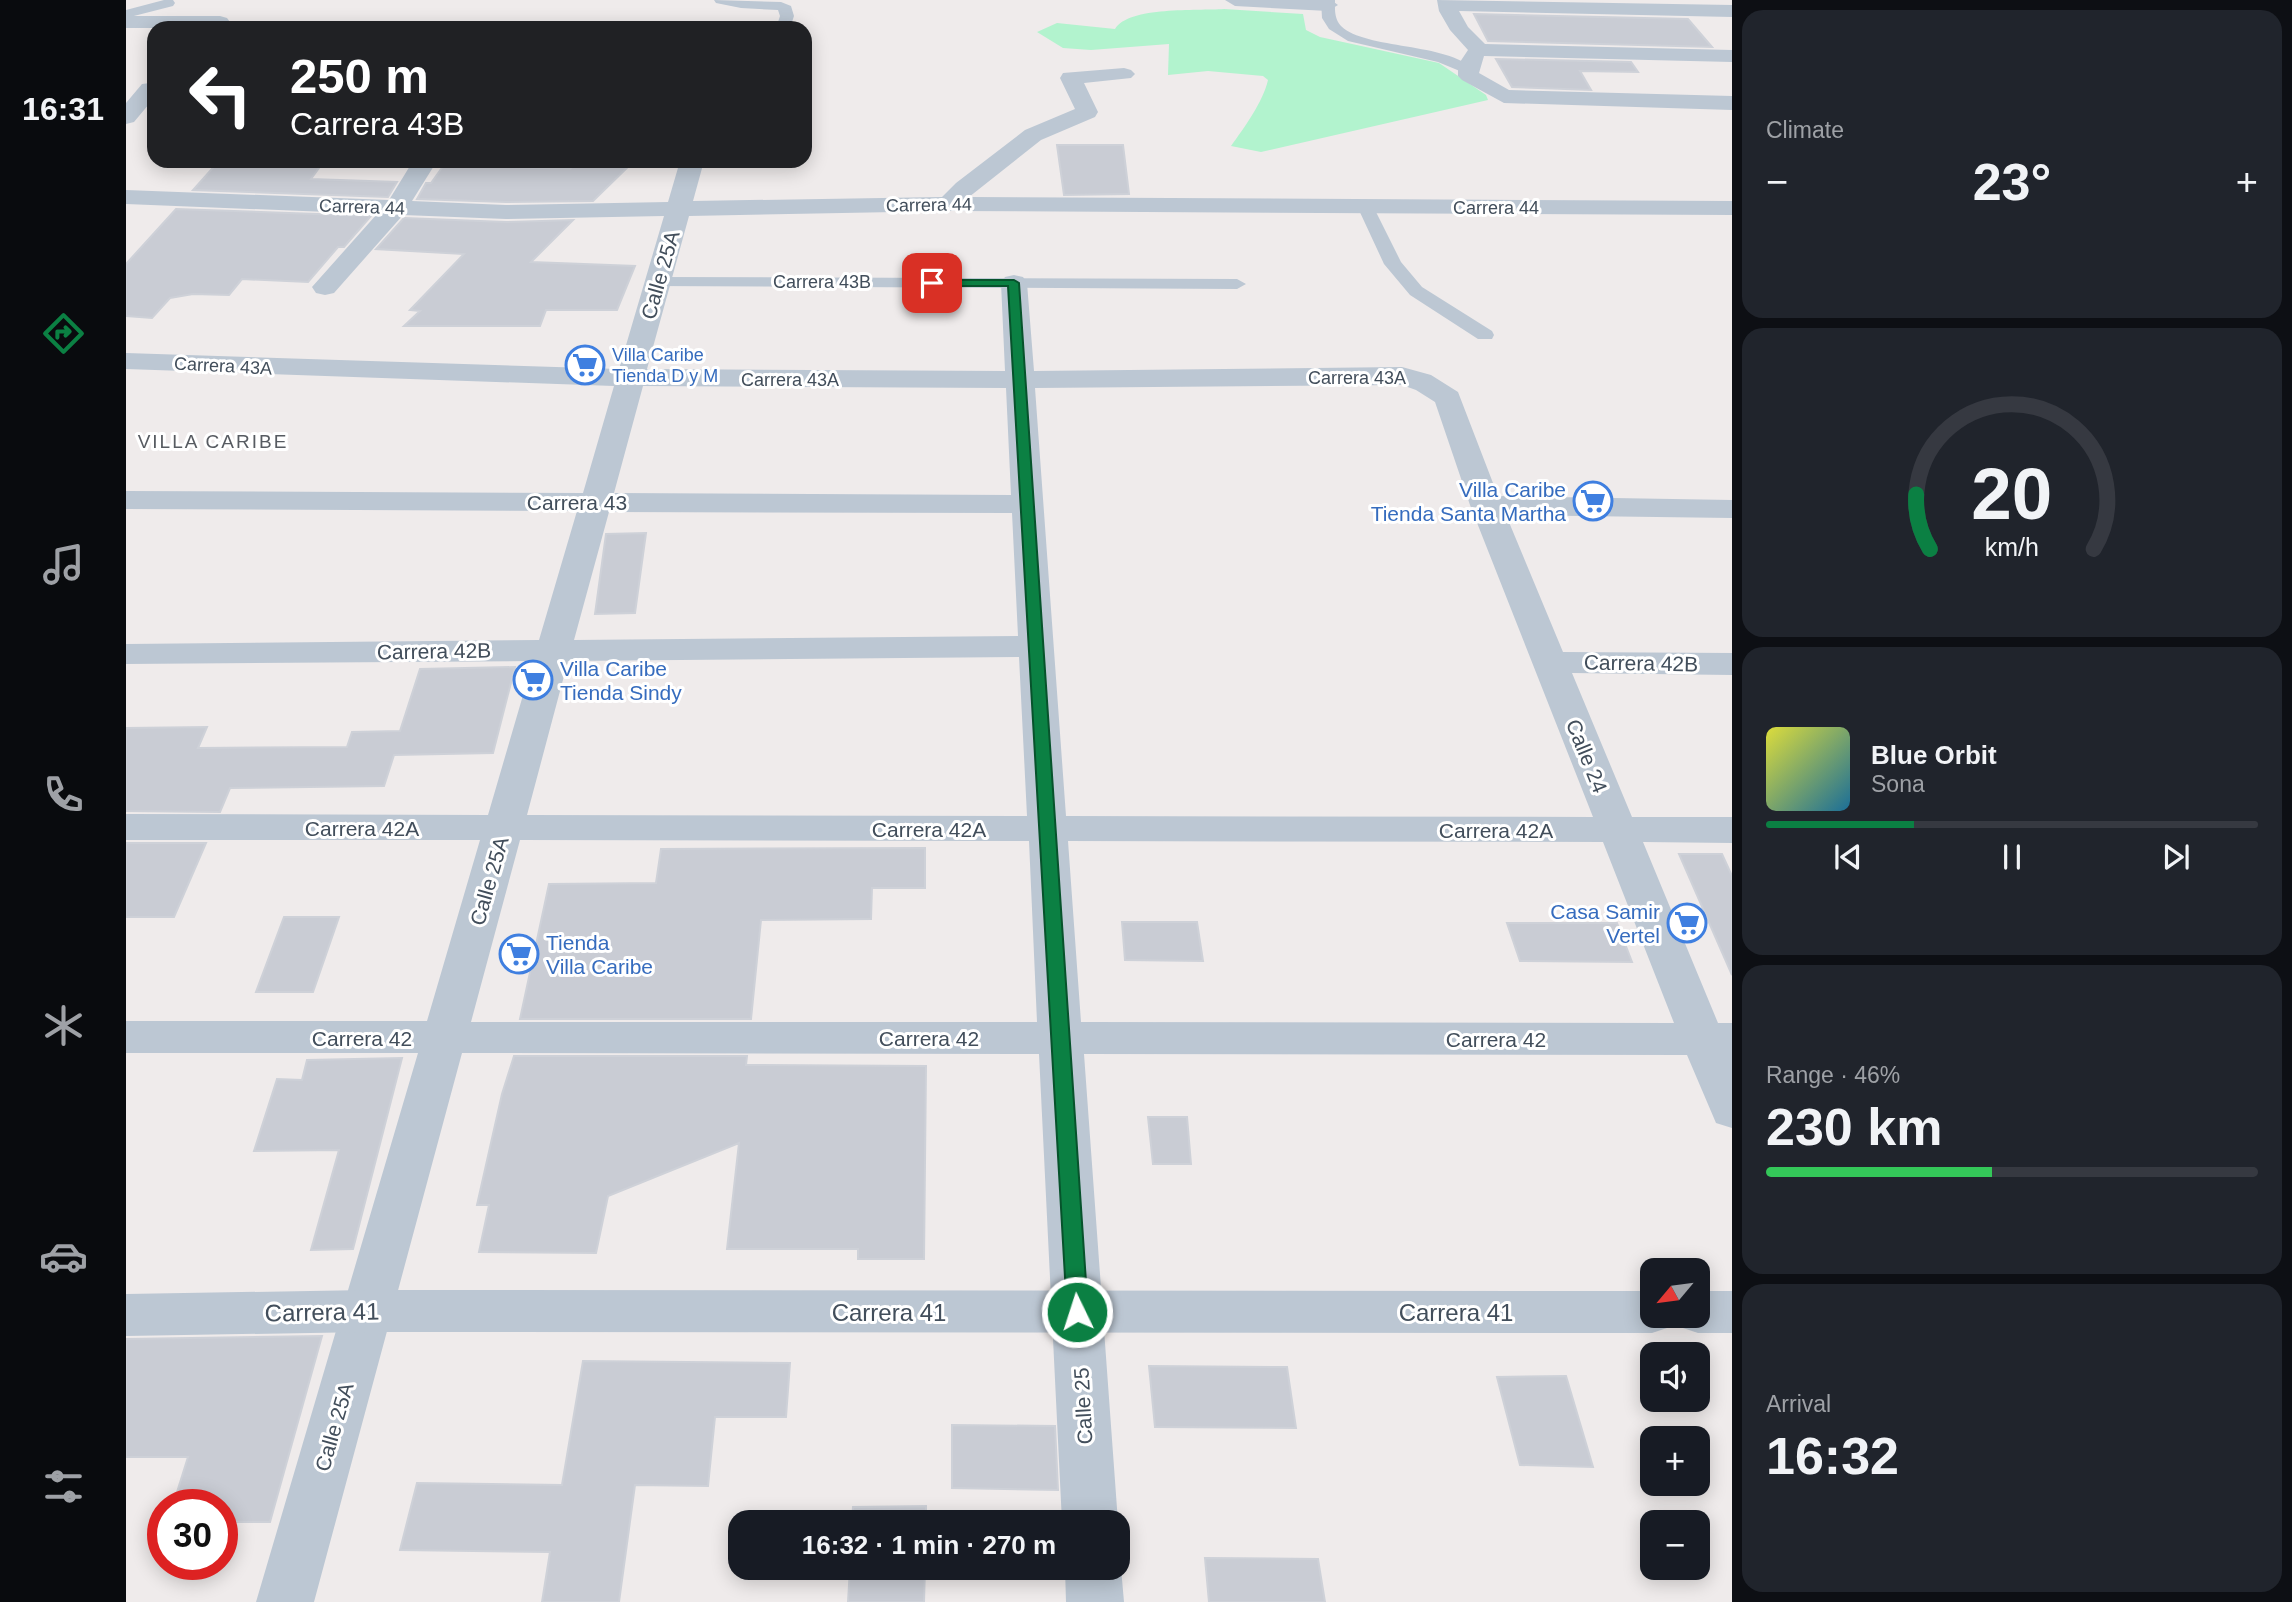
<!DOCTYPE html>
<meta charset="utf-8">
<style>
body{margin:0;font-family:Helvetica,sans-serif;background:#20242c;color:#f1f3f6;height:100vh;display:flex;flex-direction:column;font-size:26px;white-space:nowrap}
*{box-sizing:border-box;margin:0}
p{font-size:23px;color:#9ea1a6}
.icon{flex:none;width:38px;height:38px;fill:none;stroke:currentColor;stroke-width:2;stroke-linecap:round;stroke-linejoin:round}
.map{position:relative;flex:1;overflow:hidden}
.sheet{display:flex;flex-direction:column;gap:10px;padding:10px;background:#0d0f14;width:560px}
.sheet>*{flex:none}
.banner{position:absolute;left:21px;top:21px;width:665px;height:147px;border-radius:21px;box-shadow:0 4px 18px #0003;background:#202124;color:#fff;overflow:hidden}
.needle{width:46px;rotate:241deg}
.tools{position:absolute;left:1514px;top:1258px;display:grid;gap:14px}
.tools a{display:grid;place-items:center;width:70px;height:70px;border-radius:14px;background:#171b24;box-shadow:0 4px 18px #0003;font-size:35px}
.speed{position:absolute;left:21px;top:1489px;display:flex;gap:14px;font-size:35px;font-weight:700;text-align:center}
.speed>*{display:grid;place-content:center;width:91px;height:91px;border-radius:50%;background:#171b24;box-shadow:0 4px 18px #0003;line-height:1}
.speed .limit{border:10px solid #d22;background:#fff;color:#111}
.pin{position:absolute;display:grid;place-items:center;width:60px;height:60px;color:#fff;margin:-30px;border-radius:14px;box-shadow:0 4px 10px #0006}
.me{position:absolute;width:77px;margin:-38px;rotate:356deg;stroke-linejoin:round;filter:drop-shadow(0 0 5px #0008)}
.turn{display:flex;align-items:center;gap:24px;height:147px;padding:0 28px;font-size:32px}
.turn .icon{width:91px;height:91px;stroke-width:2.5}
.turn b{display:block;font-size:49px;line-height:60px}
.big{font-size:52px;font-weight:700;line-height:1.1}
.sheet .widget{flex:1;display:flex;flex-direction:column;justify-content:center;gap:10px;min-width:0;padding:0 24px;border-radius:21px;background:#20242c}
.sheet .dial{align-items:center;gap:0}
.dial svg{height:182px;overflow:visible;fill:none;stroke:#363941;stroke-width:7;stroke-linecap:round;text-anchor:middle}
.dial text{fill:#f1f3f6;stroke:none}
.song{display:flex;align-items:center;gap:21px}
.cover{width:84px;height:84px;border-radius:10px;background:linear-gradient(135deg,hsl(60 70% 55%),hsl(200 70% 35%))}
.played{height:7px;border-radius:4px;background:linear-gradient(90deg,#0b8043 30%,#363941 30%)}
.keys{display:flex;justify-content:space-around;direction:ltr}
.heat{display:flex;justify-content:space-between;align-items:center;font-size:38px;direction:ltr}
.charge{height:10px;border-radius:5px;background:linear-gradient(90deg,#34c759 46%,#363941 0)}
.trip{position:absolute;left:602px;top:1510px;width:402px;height:70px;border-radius:21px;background:#171b24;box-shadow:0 4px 18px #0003;font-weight:700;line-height:70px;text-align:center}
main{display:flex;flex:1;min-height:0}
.menu{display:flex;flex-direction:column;width:126px;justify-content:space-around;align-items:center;background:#090b0e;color:#9ea1a6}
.menu .icon{width:49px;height:49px}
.menu .selected{color:#0b8043}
.menu b{font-size:32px;color:#f1f3f6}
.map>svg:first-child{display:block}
.green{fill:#b2f3ce}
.building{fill:#c9ccd4;stroke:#ced1d8;stroke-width:2}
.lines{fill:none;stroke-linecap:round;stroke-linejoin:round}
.service{fill:#bcc7d3;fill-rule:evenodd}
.minor{fill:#bcc7d3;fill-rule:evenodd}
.tertiary{fill:#bcc7d3;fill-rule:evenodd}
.route{fill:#0b8043;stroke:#07532c;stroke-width:2}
.labels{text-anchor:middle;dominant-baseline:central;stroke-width:6;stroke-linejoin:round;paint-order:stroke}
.far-street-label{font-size:18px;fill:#424e5b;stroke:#fff}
.far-shop-label{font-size:18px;fill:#366cbe;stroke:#fff;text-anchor:start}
.far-neighbourhood-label{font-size:19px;letter-spacing:2px;fill:#575b61;stroke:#fff}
.street-label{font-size:21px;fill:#424e5b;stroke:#fff}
.shop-label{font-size:21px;fill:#366cbe;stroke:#fff;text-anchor:end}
.near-street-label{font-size:24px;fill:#424e5b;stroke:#fff}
</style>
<main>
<nav class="menu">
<b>16:31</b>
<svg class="icon selected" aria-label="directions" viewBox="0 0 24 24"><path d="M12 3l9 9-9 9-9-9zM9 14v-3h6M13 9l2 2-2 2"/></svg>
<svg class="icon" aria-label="music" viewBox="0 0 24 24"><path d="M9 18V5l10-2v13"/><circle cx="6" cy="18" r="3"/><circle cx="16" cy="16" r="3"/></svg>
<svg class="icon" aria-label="phone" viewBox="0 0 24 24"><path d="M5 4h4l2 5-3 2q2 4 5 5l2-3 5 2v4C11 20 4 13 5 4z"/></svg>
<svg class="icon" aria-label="climate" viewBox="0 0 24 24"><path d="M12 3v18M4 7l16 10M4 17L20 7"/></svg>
<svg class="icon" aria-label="car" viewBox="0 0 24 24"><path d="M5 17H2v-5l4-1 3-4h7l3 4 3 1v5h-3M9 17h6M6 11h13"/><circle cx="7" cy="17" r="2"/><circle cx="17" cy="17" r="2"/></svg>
<svg class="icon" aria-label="filters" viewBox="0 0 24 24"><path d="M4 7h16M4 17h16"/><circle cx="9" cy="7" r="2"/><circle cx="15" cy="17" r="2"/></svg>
</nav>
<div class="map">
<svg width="1606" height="1602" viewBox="0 0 1606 1602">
<rect width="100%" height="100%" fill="#efebeb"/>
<path class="green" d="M1098,9l79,5 3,16 14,7 119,26 47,32 2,5 -227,52 -30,-6c13,-18 32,-44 37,-66l-5,-4 -55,-5 -40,4 1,-31 -78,6 -28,-2 -26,-16 20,-9 58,6c14,-23 82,-18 109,-20z"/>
<path class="building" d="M1348,14l214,5 24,28 -224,-6z
M1370,59l135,3 7,10 -58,-1 11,19 -79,-3z
M931,145h66l6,49 -65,1z
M93,161h105l-13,18 86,3 -9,15 -195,-7z
M453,161h55l-41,40 -87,1 -89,-3 9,-16h5l13,-18 126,4z
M50,209l195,7 -27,31h-6l-30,35 -66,-3 -13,16 -36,-1 -23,4 -18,20 -26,-2v-52z
M278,218l102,4 67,-2 -42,42 104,4 -18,44h-71l-6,16h-136l16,-15 -10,-1 54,-56 -88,-5z
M520,533l-11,80 -40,1 11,-80z
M389,667l-22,86 -99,2 -10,31 -154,2 -10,24 -94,-1v-83l81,-1 -9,21 149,-1 5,-15 48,-1 20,-62z
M0,843h80l-32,74h-48z
M799,848v40h-53l-1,31 -110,1 -10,99h-231l29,-135 107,-1 5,-34z
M1553,854h43l10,22v99z
M158,917h55l-26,75h-57z
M996,922h75l6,39 -78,-1z
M1381,923h110l15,39 -112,-1z
M388,1056h233l-1,9 180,1 -2,193h-66v-10h-131l12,-106 -131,53 -12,57 -117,-1 10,-47h-12l25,-111z
M276,1058l-49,191 -42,1 28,-100 -85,1 23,-72 25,1 5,-20z
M1022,1117h39l4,47h-38z
M196,1336l-52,186h-48v-17h-49l15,-48h-62v-118z
M457,1361l207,2 -4,54h-71l-7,69 -73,-1 -16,117h-77l8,-50 -150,-2 17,-67 145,2z
M1023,1366l138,1 9,61 -141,-1z
M1440,1376l27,91 -73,-2 -23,-88z
M826,1425l103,1 3,64 -106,-2z
M800,1506v16h-74l1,-15z
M1079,1558l113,1 7,43h-116z
M724,1568h75l-1,34h-76z"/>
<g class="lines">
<path class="service" d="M38,0h9l2,3 -2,3 -47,12v-8z
M588,0l67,2 10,4 3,10 -4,12h-14l4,-12 -2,-6 -37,-2 -25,-5z
M1195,0h14c0,9 -1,19 6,26 25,24 106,16 133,44l-7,4 -29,-12 -90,-21 -19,-12 -7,-11z
M1240,203l8,5 27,54 21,25 70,44 2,4 -2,4h-14l-68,-44 -26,-31 -26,-56z
M532,277l579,2 9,5 -9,5 -585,-3 -3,-4 3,-4z"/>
<path class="minor" d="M1099,0h106l7,5 -10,6 -93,-5z
M1311,0l295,5v12l-273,-6 9,16 17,17 247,6v12l-248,-6 -5,17 30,17 223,6v14l-228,-7 -42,-23 -4,-4v-11l10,-15 -18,-20 -11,-19z
M0,16h94l7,2 3,4 -3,4 -7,2h-94z
M998,68l7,2 4,4 -4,4 -47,5 14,29 -3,5 -54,23 -72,57 763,4v14l-783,-4 -260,5 -42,153 358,2 -4,-88 4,-6 9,-2 9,2 4,6 7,88 368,-4 29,8 27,17 40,104 234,4v18l-226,-3 57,137 169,1v22l-160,-2 60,144h100v26l-89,-1 75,181h14v105l-16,-5 -29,-68 -603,-1 34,468h-56l-23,-468 -577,-1 -148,549h-58l162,-549h-292v-32h301l53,-181h-354v-26l362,1 45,-154 -407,3v-20l413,-4 38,-129 -451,-2v-18l457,2 31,-107 -488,-17v-16l493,16 45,-153 -158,3 -103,-4 -69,78 -9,2 -9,-2 -4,-6 65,-73 -251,-10v-14l263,10 24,-39h24l-25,40 94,4 162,-3 12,-41h24l-11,40 249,-4 14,-14 69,-53 50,-21 -15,-31 3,-5zM1276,385l14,5 19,12 35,103 123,312 -527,-1 -31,-428zM517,386l363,2 5,107 -397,-2zM483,512l403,1 6,123 -444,4zM893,657l8,159 -500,-1 41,-154zM394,840l509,1 8,181h-566zM942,841l535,1 71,181 -593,-1z
M24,83l4,1v14l-20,24 -8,2v-21l16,-19z
M992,1561l3,7 3,34h-58l-1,-34h53z"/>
<path class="tertiary" d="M241,1290l1285,1v25h46v-25h34v42h-34l-18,-6 -5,-10 -5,10 -18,6 -1285,-1 -241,4v-42z"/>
</g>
<path class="route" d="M888,280l5,3 69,1029 -3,6 -8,2 -7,-2 -3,-6 -59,-1026h-76l-6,-3 6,-3z"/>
<defs>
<symbol id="supermarket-ring" viewBox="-11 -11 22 22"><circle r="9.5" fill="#fff" stroke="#3f7fe0" stroke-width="1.5"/><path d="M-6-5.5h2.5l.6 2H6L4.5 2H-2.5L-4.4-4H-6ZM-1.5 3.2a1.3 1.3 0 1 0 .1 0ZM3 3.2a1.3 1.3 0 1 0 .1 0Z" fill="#3f7fe0"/></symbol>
</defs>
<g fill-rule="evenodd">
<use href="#supermarket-ring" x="437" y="343" width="44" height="44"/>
<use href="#supermarket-ring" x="1445" y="479" width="44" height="44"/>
<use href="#supermarket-ring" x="385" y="658" width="44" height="44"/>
<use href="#supermarket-ring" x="1539" y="901" width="44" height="44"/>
<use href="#supermarket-ring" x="371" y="932" width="44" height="44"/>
</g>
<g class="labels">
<g class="far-street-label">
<text transform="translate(803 205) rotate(-1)">Carrera 44</text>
<text transform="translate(236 207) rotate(2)">Carrera 44</text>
<text x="1370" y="208">Carrera 44</text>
<text x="696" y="282">Carrera 43B</text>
<text transform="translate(97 366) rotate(3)">Carrera 43A</text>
<text x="1231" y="378">Carrera 43A</text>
<text x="664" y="380">Carrera 43A</text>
</g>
<g class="far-shop-label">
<text x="486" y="355">Villa Caribe<tspan x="486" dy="21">Tienda D y M</tspan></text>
</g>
<g class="far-neighbourhood-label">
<text x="87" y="441">VILLA CARIBE</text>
</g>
<g class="street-label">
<text transform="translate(534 275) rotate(-74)">Calle 25A</text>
<text x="451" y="502">Carrera 43</text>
<text transform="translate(308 651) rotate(-1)">Carrera 42B</text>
<text transform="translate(1515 663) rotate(1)">Carrera 42B</text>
<text transform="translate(1461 756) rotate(68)">Calle 24</text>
<text x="236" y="828">Carrera 42A</text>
<text x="803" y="829">Carrera 42A</text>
<text x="1370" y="830">Carrera 42A</text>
<text transform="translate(363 881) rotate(-74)">Calle 25A</text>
<text x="236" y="1038">Carrera 42</text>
<text x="803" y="1038">Carrera 42</text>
<text x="1370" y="1039">Carrera 42</text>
<text transform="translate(957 1406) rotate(-93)">Calle 25</text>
<text transform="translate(208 1427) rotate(-74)">Calle 25A</text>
</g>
<g class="shop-label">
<text x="1440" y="489">Villa Caribe<tspan x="1440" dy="24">Tienda Santa Martha</tspan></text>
<text x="434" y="668" text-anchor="start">Villa Caribe<tspan x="434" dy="24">Tienda Sindy</tspan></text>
<text x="1534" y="911">Casa Samir<tspan x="1534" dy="24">Vertel</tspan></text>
<text x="420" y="942" text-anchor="start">Tienda<tspan x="420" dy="24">Villa Caribe</tspan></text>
</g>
<g class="near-street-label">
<text transform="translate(196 1312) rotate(-1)">Carrera 41</text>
<text x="763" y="1312">Carrera 41</text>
<text x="1330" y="1312">Carrera 41</text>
</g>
</g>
</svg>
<div class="tools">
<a><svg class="needle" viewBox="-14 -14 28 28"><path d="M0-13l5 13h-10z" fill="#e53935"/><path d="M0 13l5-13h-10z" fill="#9ea1a6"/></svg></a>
<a><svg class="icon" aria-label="sound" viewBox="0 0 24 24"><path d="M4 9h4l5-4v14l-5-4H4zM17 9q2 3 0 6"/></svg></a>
<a>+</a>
<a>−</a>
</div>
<div class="speed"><div class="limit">30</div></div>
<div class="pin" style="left:806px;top:283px;background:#d93025"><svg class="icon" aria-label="arrive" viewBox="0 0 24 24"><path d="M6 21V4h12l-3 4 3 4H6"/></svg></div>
<svg class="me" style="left:951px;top:1312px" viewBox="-20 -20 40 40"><circle r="17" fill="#0b8043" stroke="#fff" stroke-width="3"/><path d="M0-11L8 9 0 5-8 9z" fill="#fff"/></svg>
<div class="trip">16:32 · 1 min · 270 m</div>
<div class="banner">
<div class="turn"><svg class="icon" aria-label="left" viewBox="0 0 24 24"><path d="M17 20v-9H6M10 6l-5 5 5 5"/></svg><div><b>250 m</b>Carrera 43B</div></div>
</div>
</div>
<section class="sheet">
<div class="widget"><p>Climate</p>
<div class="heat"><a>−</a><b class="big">23°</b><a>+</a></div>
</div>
<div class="widget dial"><svg viewBox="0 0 100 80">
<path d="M14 69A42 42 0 1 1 86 69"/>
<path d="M14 69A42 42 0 0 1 8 45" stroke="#0b8043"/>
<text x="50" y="56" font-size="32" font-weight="700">20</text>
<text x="50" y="72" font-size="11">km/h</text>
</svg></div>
<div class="widget">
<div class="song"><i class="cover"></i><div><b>Blue Orbit</b><p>Sona</p></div></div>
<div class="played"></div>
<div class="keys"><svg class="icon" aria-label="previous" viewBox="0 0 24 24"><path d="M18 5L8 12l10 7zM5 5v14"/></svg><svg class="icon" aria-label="pause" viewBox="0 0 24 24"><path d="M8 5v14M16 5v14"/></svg><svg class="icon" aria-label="next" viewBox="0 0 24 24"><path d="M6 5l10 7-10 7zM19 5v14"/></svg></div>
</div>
<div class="widget"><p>Range · 46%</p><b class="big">230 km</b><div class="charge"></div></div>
<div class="widget"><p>Arrival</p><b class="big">16:32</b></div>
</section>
</main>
